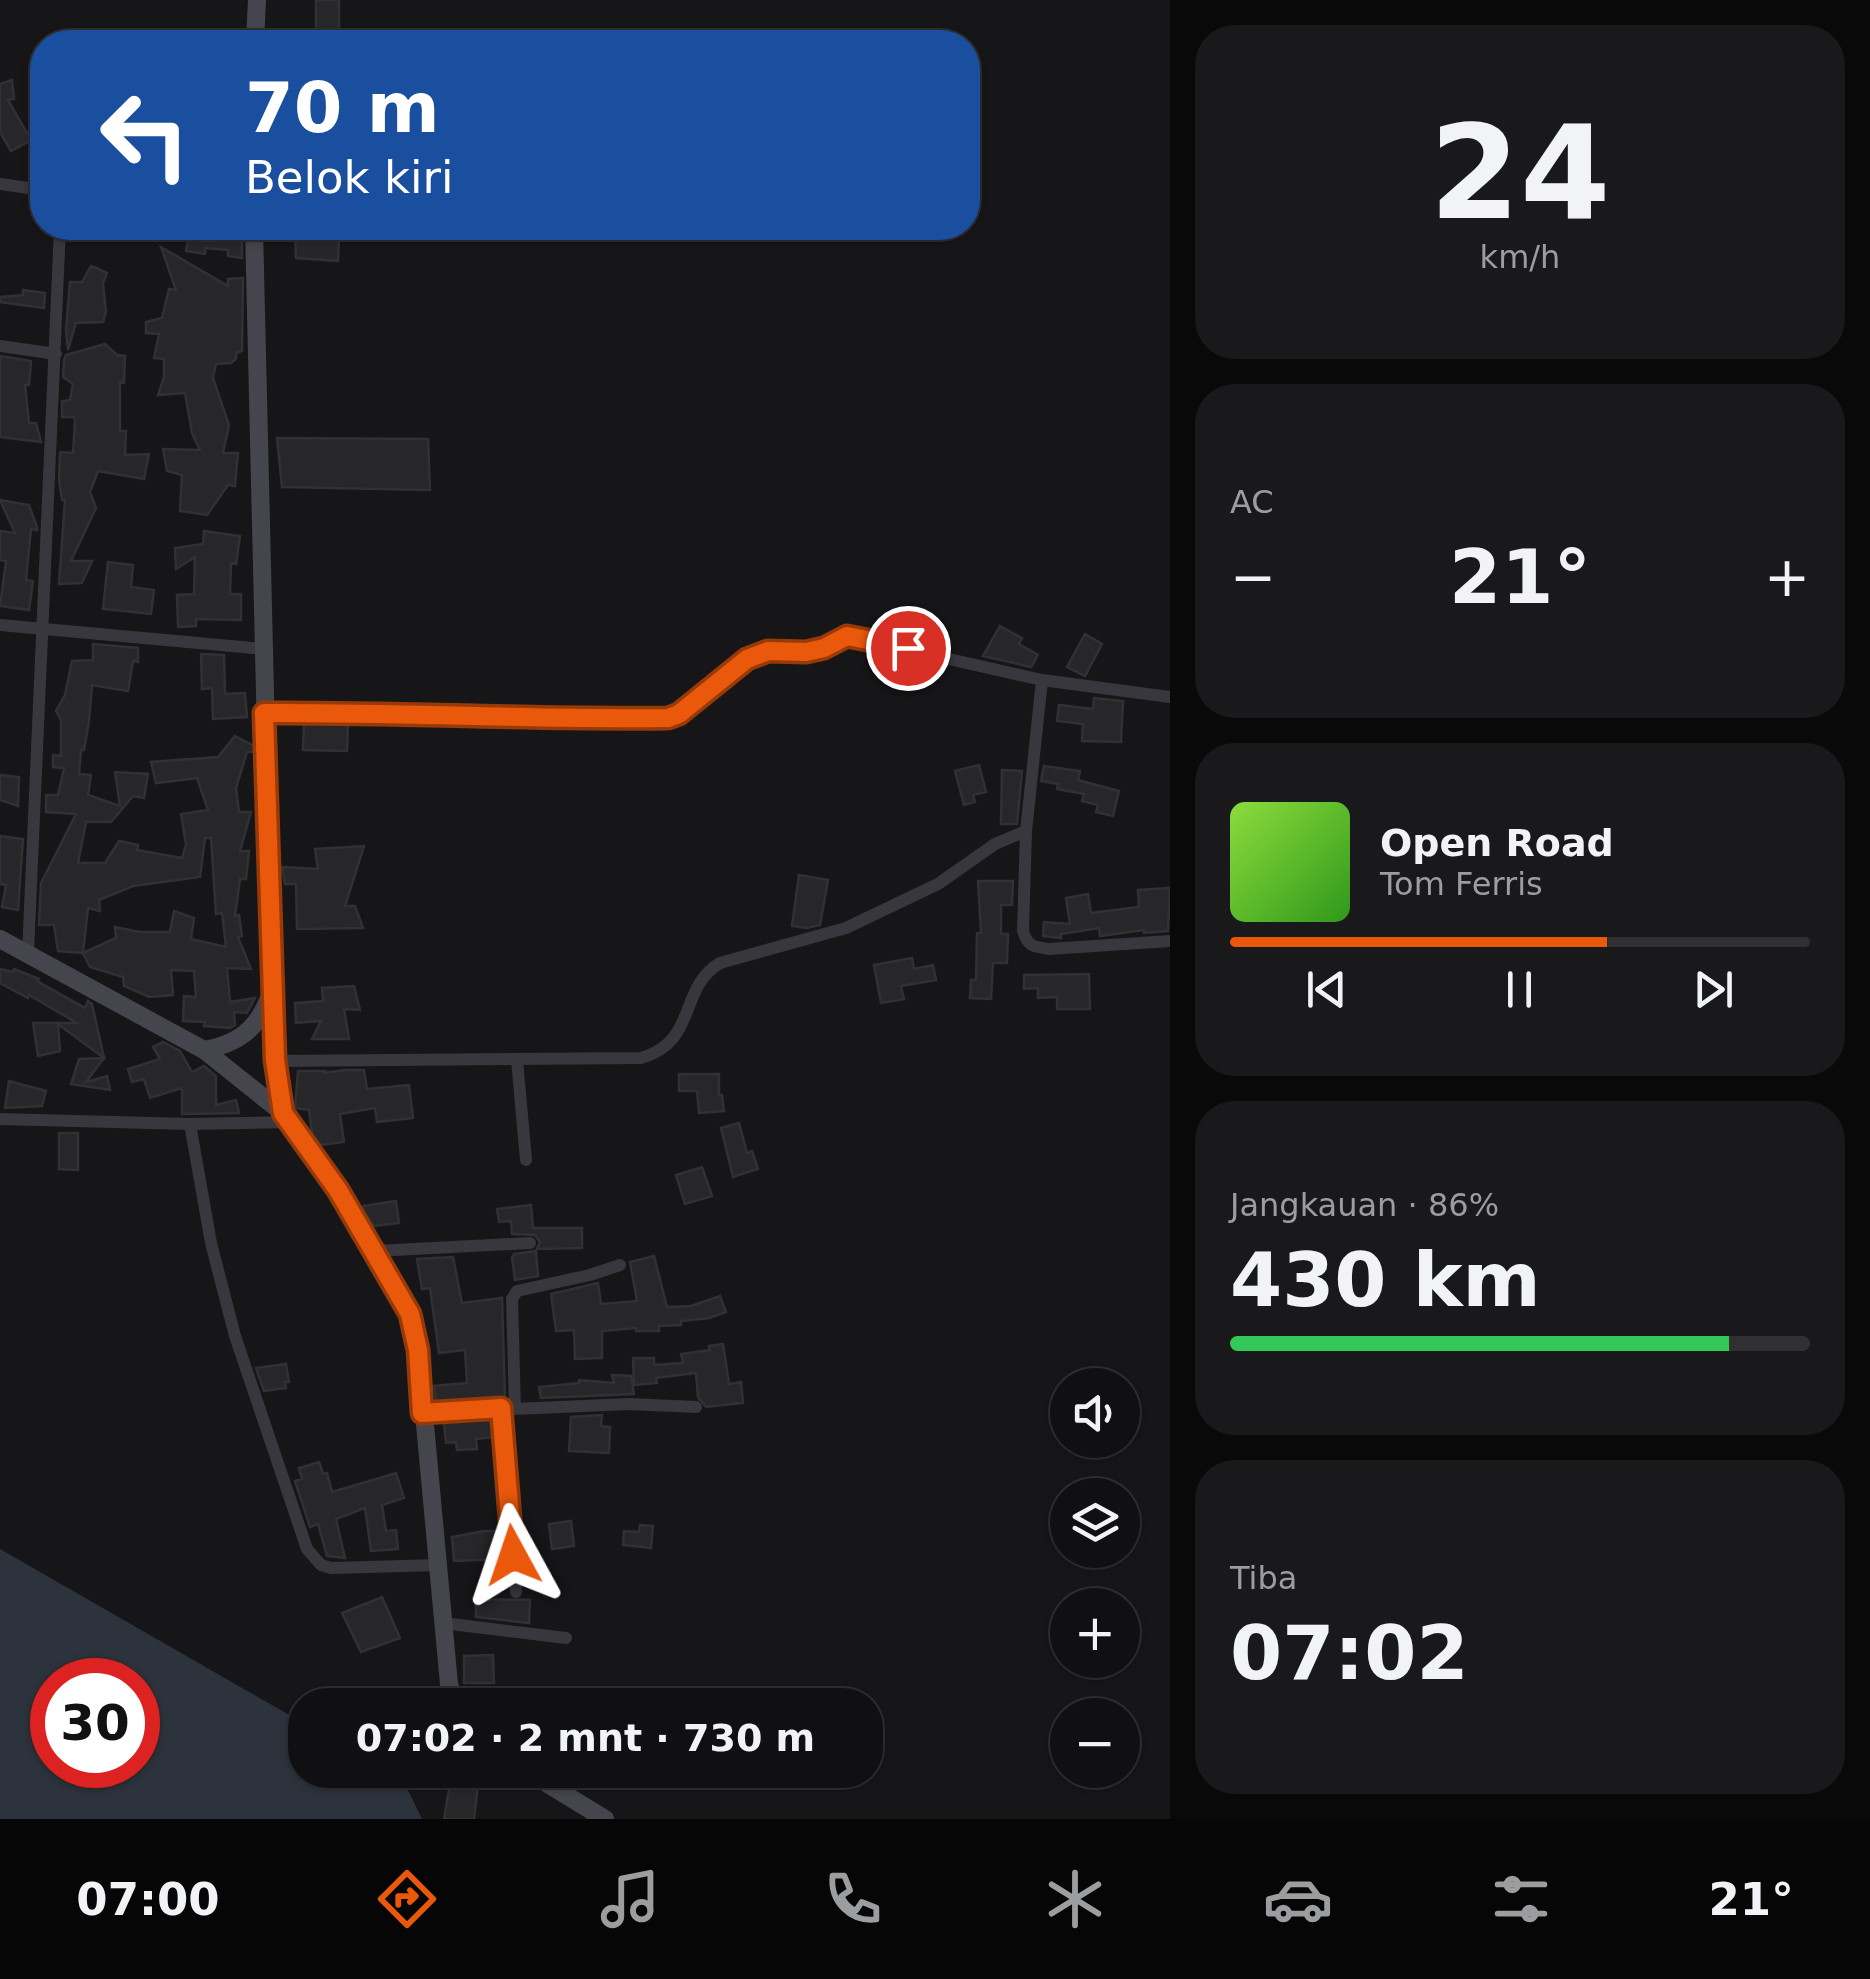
<!DOCTYPE html>
<html lang="id">
<meta charset="utf-8">
<style>
body{margin:0;font-family:"DejaVu Sans",sans-serif;background:#19191b;color:#f1f3f6;height:100vh;display:flex;flex-direction:column;font-size:38px;white-space:nowrap}
*{box-sizing:border-box;margin:0}
p{font-size:32px;color:#9c9d9f}
.icon{flex:none;width:55px;height:55px;fill:none;stroke:currentColor;stroke-width:2;stroke-linecap:round;stroke-linejoin:round}
.map{position:relative;flex:1;overflow:hidden}
.drawer{display:flex;flex-direction:column;gap:25px;padding:25px;background:#09090a;width:700px}
.drawer>*{flex:none}
.guide{position:absolute;left:30px;top:30px;width:950px;height:210px;border-radius:40px;box-shadow:0 2px 8px #0004,0 0 0 2px #303032;background:#1a4fa0;color:#fff;overflow:hidden}
.buttons{position:absolute;left:1050px;top:1368px;display:grid;gap:20px}
.buttons a{display:grid;place-items:center;width:90px;height:90px;border-radius:50%;background:#101012;box-shadow:0 2px 8px #0004,0 0 0 2px #303032;font-size:50px}
.speed{position:absolute;left:30px;top:1658px;display:flex;gap:20px;font-size:50px;font-weight:700;text-align:center}
.speed>*{display:grid;place-content:center;width:130px;height:130px;border-radius:50%;background:#101012;box-shadow:0 2px 8px #0004,0 0 0 2px #303032;line-height:1}
.speed .limit{border:15px solid #d22;background:#fff;color:#111}
.pin{position:absolute;display:grid;place-items:center;width:85px;height:85px;color:#fff;margin:-42px;border:5px solid #fff;border-radius:50%;box-shadow:0 2px 10px #0007}
.me{position:absolute;width:110px;margin:-55px;rotate:355deg;stroke-linejoin:round;filter:drop-shadow(0 0 8px #0008)}
.turn{display:flex;align-items:center;gap:35px;height:210px;padding:0 50px;font-size:45px}
.turn .icon{width:130px;height:130px;stroke-width:2.5}
.turn b{display:block;font-size:70px;line-height:85px}
.big{font-size:75px;font-weight:800;line-height:1.1}
.drawer .tile{flex:1;display:flex;flex-direction:column;justify-content:center;gap:15px;min-width:0;padding:0 35px;border-radius:40px;background:#19191b}
.drawer .dial{align-items:center;gap:0}
.dial b{font-size:130px;line-height:1}
.song{display:flex;align-items:center;gap:30px}
.cover{width:120px;height:120px;border-radius:15px;background:linear-gradient(135deg,hsl(90 70% 55%),hsl(110 70% 35%))}
.played{height:10px;border-radius:5px;background:linear-gradient(90deg,#ea580c 65%,#303032 65%)}
.keys{display:flex;justify-content:space-around;direction:ltr}
.heat{display:flex;justify-content:space-between;align-items:center;font-size:55px;direction:ltr}
.charge{height:15px;border-radius:8px;background:linear-gradient(90deg,#34c759 86%,#303032 0)}
.trip{position:absolute;left:288px;top:1688px;width:595px;height:100px;border-radius:40px;background:#101012;box-shadow:0 2px 8px #0004,0 0 0 2px #303032;font-weight:800;line-height:100px;text-align:center}
.dock{display:flex;height:160px;justify-content:space-around;align-items:center;background:#060607;color:#9c9d9f}
.dock .icon{width:70px;height:70px}
.dock .current{color:#ea580c}
.dock b{font-size:45px;color:#f1f3f6}
main{display:flex;flex:1;min-height:0}
.map>svg:first-child{display:block}
.water{fill:#2c333d;fill-rule:evenodd}
.building{fill:#272629;stroke:#313034;stroke-width:2.5;fill-rule:evenodd}
.lines{fill:none;stroke-linecap:round;stroke-linejoin:round}
.street{stroke:#37373d;stroke-width:12}
.secondary{stroke:#45464d;stroke-width:18}
.route-casing{stroke:#983908;stroke-width:25}
.route{stroke:#ea580c;stroke-width:18}
</style>
<main>
<div class="map">
<svg width="1170" height="1819" viewBox="0 0 1170 1819">
<rect width="100%" height="100%" fill="#161618"/>
<path class="water" d="M0,1549l305,175v46h80l18,10 19,39h-422zM52,1680h86v85h-86z"/>
<path class="building" d="M316,0h23v42h-23z
M12,80l2,19 -6,1 23,40 -20,11 -11,-19v-48z
M191,228h51v30l-14,-2v-6l-23,-2v6l-19,-3z
M295,235l44,2 -1,24 -42,-3z
M161,247l67,39v-7l15,-1 -1,73 -6,2v6l-5,4 -15,1 -3,14 16,47 -6,28h15l-3,33 -7,-1 -21,30 -27,-4 2,-36 -15,-4 -4,-22 37,1 -8,-17 -7,-40 -27,2 6,-18v-18l-10,-1 5,-24 -13,-1v-11l16,-4 7,-29 7,1z
M91,266l16,7 -4,10 3,29 -3,10 -27,1 -8,27 -2,-20 4,-48h12z
M23,290l22,3 -1,15 -44,-6v-5l23,-2z
M105,344l12,11 8,1 -1,27 -4,-1v49h6l-1,24 24,-1 -5,25 -46,-8 -8,21 6,16 -25,53h21l-10,22 -23,1 6,-84h-3l-3,-20 1,-28 13,1 2,-32 -1,-4h-12v-16l8,-1 3,-16 -10,-7 1,-17 2,-5z
M0,356l31,5 -2,24h-4l4,38h7l5,19 -41,-5z
M277,438l151,1 2,51 -148,-3z
M0,500l29,5 8,22v3l-6,-1 -5,51 7,1 -4,29 -29,-4 6,-45 -6,-1v-29l15,2z
M204,531l36,5 -4,28 -5,-1 -1,31h11v26l-45,-1v7l-18,1 -1,-32 17,-1 1,-37 -19,12 -1,-21 28,-4z
M108,562l25,3 -2,22 23,3 -3,24 -48,-5z
M1000,626l22,12 -3,6 19,11 -7,12 -48,-11z
M1085,634l17,10 -17,32 -18,-9z
M93,644l45,4v14l-5,-1 -5,30 -36,-6 -3,36 -5,29h-3l-2,24 12,1 -3,20 32,11 -5,-34 33,2 -4,24 -11,-2 -22,26h-25l-8,41h27l14,-22 19,4 -1,5 45,8 4,-14 -5,-30 27,-4 -11,-32 -41,5 -5,-21 67,-5 17,-21 19,10v6h-7l-11,36 3,24h12l-11,39h9l-3,28h-6l-5,37 4,-1 3,21 -4,1 13,32 -24,-1 3,34 25,-4 -8,15 -13,-1 1,13 -5,3 -26,-2 1,-4 -22,-1 1,-25 12,1 -2,-26 -23,-1 2,25 -24,2 -25,-11 -1,-9 -33,-10 -7,-14 -25,-2 -4,-26h-15l2,-42 35,-69 -30,-2v-17h12l6,-27 -11,-1v-12l8,1v-36l-5,-9 9,-16 7,-34 21,-1zM205,838h6l5,76 6,-1 4,34 -35,-8 3,-21 -20,-7 -4,21h-30l-25,-5 1,11 -33,15 5,-45 12,3 -1,-11 34,-14 67,-9z
M201,654l23,1 1,39 20,-1 2,24 -34,2 -1,-31 -10,1z
M1094,698l29,3 -2,41 -39,-1 1,-17 -26,-3 2,-16 34,4z
M304,723h44l-1,28 -44,-1z
M979,765l7,27 -13,3 2,7 -11,3 -9,-34z
M1044,766l36,5 -2,9 41,11 -6,25 -17,-4 2,-7 -16,-4 2,-7 -27,-5 1,-5 -17,-3z
M1002,770l20,1 -5,53h-16z
M0,775l19,2 -1,29 -18,-6z
M0,836l23,3 -5,71 -16,-3 4,-22 -6,-1z
M364,846l-19,60h10l8,22 -66,1 -1,-45h-11l-3,-17 36,2 -3,-20z
M799,875l29,5 -8,45 -13,3 -15,-2z
M978,881h35l-1,24h-11v29h7l-1,29h-14l-2,36 -21,-1 1,-18h5l1,-47h4z
M1170,888l-2,43 -24,2v-3l-44,6 -1,-8 -38,6v4l-18,-2 1,-14 26,2 -4,-26 22,-4 3,19 48,-6 -1,-17z
M912,958l2,11 19,-4 3,15 -35,6 3,13 -23,4 -7,-38z
M0,969l13,3 1,-3 25,10 -2,2 48,27 3,-7 4,3 12,54 -46,-34 2,27 -22,5 -5,-33h44l-48,-28 -1,3 -28,-15z
M1089,974l1,35h-33v-12l-19,1v-10l-14,1v-14z
M354,986l6,24 -16,-1 5,30h-37l9,-18 -25,2 -1,-20 28,-2 -1,-13z
M163,1042l17,9 12,21 12,-6 12,10v29l20,-5 3,13 -57,1v-26l-32,10 -6,-19 -12,3 -4,-13 32,-10 -7,-12z
M104,1058l-18,24 21,-6 3,14 -39,-6 8,-25z
M344,1070h20l3,19 42,-4 4,33 -36,4 -2,-14 -35,6 4,28 -23,3 -9,-12 -3,-23 -14,-2 3,-37h27l-1,2z
M679,1074h40v21h3l2,16 -25,2 -2,-22h-18z
M9,1081l37,10 -4,15 -37,2z
M739,1123l8,30 5,-2 6,18 -25,8 -12,-49z
M59,1133h19v37l-19,-1z
M702,1167l10,29 -27,8 -9,-29z
M396,1201l3,22 -25,3 -11,-17v-3z
M531,1205l2,23h49v20l-45,1 3,-7 -5,-7 -23,-1 -1,-13 -12,1 -2,-13z
M536,1251l2,25 -23,4 -3,-22 2,-4z
M654,1256l13,51 24,-1 29,-10 6,16 -17,6 -28,3v4l-22,1v5h-23v-3l-34,3v27l-27,1 -1,-29 -18,1 -5,-37 47,-11 3,21 36,-3 -7,-39z
M453,1257l9,46 40,-5 3,101 -69,3 -2,-16 33,-3 -2,-33 -26,3 -9,-65 -8,1 -5,-30z
M723,1344l6,40 12,-2 2,21 -37,4 -8,-10 -2,-24 -40,5 1,5 -23,2 -1,-27h21v7l29,-2 -2,-9 29,-4 -1,-4z
M286,1364l3,18h-4l1,6 -22,3 -8,-23z
M612,1375l19,1 3,18 -93,4 -2,-11 40,-4v-3l35,3z
M602,1415l-1,11 9,1 -1,26 -40,-2 2,-34z
M492,1420l1,17 -17,2 1,10 -20,1 -1,-8 -10,1 -2,-21z
M319,1462l4,12 4,-1 5,19 64,-19 8,25 -22,7 4,26 10,-1 2,19 -27,2 -6,-43 -29,11 9,39 -18,-2 -9,-32 -8,3 -15,-46 7,-2 -3,-11z
M571,1521l3,25 -22,3 -3,-25z
M640,1525l13,1 -2,22 -28,-3 1,-14 15,1z
M484,1531h17v28l-47,2 -2,-24z
M382,1597l18,41 -39,14 -19,-39z
M476,1599l54,1 -1,23 -53,-6z
M493,1655l1,28h-30v-27z
M450,1784l28,1 -4,34h-30z"/>
<g class="lines">
<path class="street" d="M0,184l42,6
M0,346l56,8
M0,625l265,24
M1042,680l-16,151 -3,100c4,15 11,16 26,18l121,-8
M264,713c135,-1 269,6 404,5l11,-4 68,-55 20,-8 39,1 17,-4 24,-12 195,44 128,17
M28,953l32,-725
M517,1060l9,100
M275,1061l366,-3c57,-16 37,-70 79,-95l126,-35 92,-44 57,-40 31,-13
M0,1119l190,5 99,-2
M190,1124l21,119 24,93 72,213 14,16 10,3 108,-3
M375,1251l155,-8
M501,1408l15,184
M515,1409l-3,-110 5,-8 73,-16 30,-10
M423,1413l206,-9 67,3
M443,1623l123,15"/>
<path class="secondary" d="M255,42l2,-42
M254,228l18,761 3,72 8,52
M0,939l204,111 79,63 54,77 57,92 16,32 8,35 31,335 7,21
M204,1050c33,-6 53,-20 65,-52
M525,1770l80,49"/>
</g>
<g class="lines">
<defs>
<path id="route" d="M513,1555l-12,-147 -79,5 -4,-63 -8,-36 -72,-124 -55,-77 -8,-53 -11,-347c135,-1 269,7 404,5l11,-4 68,-55 21,-8 38,1 18,-4 23,-12 61,12"/>
</defs>
<use href="#route" class="route-casing"/>
<use href="#route" class="route"/>
</g>
</svg>
<div class="buttons">
<a><svg class="icon" aria-label="sound" viewBox="0 0 24 24"><path d="M4 9h4l5-4v14l-5-4H4zM17 9q2 3 0 6"/></svg></a>
<a><svg class="icon" aria-label="layers" viewBox="0 0 24 24"><path d="M12 4l9 5-9 5-9-5zM3 14l9 5 9-5"/></svg></a>
<a>+</a>
<a>−</a>
</div>
<div class="speed"><div class="limit">30</div></div>
<div class="pin" style="left:908px;top:648px;background:#d93025"><svg class="icon" aria-label="arrive" viewBox="0 0 24 24"><path d="M6 21V4h12l-3 4 3 4H6"/></svg></div>
<svg class="me" style="left:513px;top:1555px" viewBox="-20 -20 40 40"><path d="M0-17L14 15 0 8-14 15z" fill="#ea580c" stroke="#fff" stroke-width="4"/></svg>
<div class="trip">07:02 · 2 mnt · 730 m</div>
<div class="guide">
<div class="turn"><svg class="icon" aria-label="left" viewBox="0 0 24 24"><path d="M17 20v-9H6M10 6l-5 5 5 5"/></svg><div><b>70 m</b>Belok kiri</div></div>
</div>
</div>
<section class="drawer">
<div class="tile dial"><b>24</b><p>km/h</p></div>
<div class="tile"><p>AC</p>
<div class="heat"><a>−</a><b class="big">21°</b><a>+</a></div>
</div>
<div class="tile">
<div class="song"><i class="cover"></i><div><b>Open Road</b><p>Tom Ferris</p></div></div>
<div class="played"></div>
<div class="keys"><svg class="icon" aria-label="previous" viewBox="0 0 24 24"><path d="M18 5L8 12l10 7zM5 5v14"/></svg><svg class="icon" aria-label="pause" viewBox="0 0 24 24"><path d="M8 5v14M16 5v14"/></svg><svg class="icon" aria-label="next" viewBox="0 0 24 24"><path d="M6 5l10 7-10 7zM19 5v14"/></svg></div>
</div>
<div class="tile"><p>Jangkauan · 86%</p><b class="big">430 km</b><div class="charge"></div></div>
<div class="tile"><p>Tiba</p><b class="big">07:02</b></div>
</section>
</main>
<nav class="dock">
<b>07:00</b>
<svg class="icon current" aria-label="directions" viewBox="0 0 24 24"><path d="M12 3l9 9-9 9-9-9zM9 14v-3h6M13 9l2 2-2 2"/></svg>
<svg class="icon" aria-label="music" viewBox="0 0 24 24"><path d="M9 18V5l10-2v13"/><circle cx="6" cy="18" r="3"/><circle cx="16" cy="16" r="3"/></svg>
<svg class="icon" aria-label="phone" viewBox="0 0 24 24"><path d="M5 4h4l2 5-3 2q2 4 5 5l2-3 5 2v4C11 20 4 13 5 4z"/></svg>
<svg class="icon" aria-label="climate" viewBox="0 0 24 24"><path d="M12 3v18M4 7l16 10M4 17L20 7"/></svg>
<svg class="icon" aria-label="car" viewBox="0 0 24 24"><path d="M5 17H2v-5l4-1 3-4h7l3 4 3 1v5h-3M9 17h6M6 11h13"/><circle cx="7" cy="17" r="2"/><circle cx="17" cy="17" r="2"/></svg>
<svg class="icon" aria-label="filters" viewBox="0 0 24 24"><path d="M4 7h16M4 17h16"/><circle cx="9" cy="7" r="2"/><circle cx="15" cy="17" r="2"/></svg>
<b>21°</b>
</nav>
